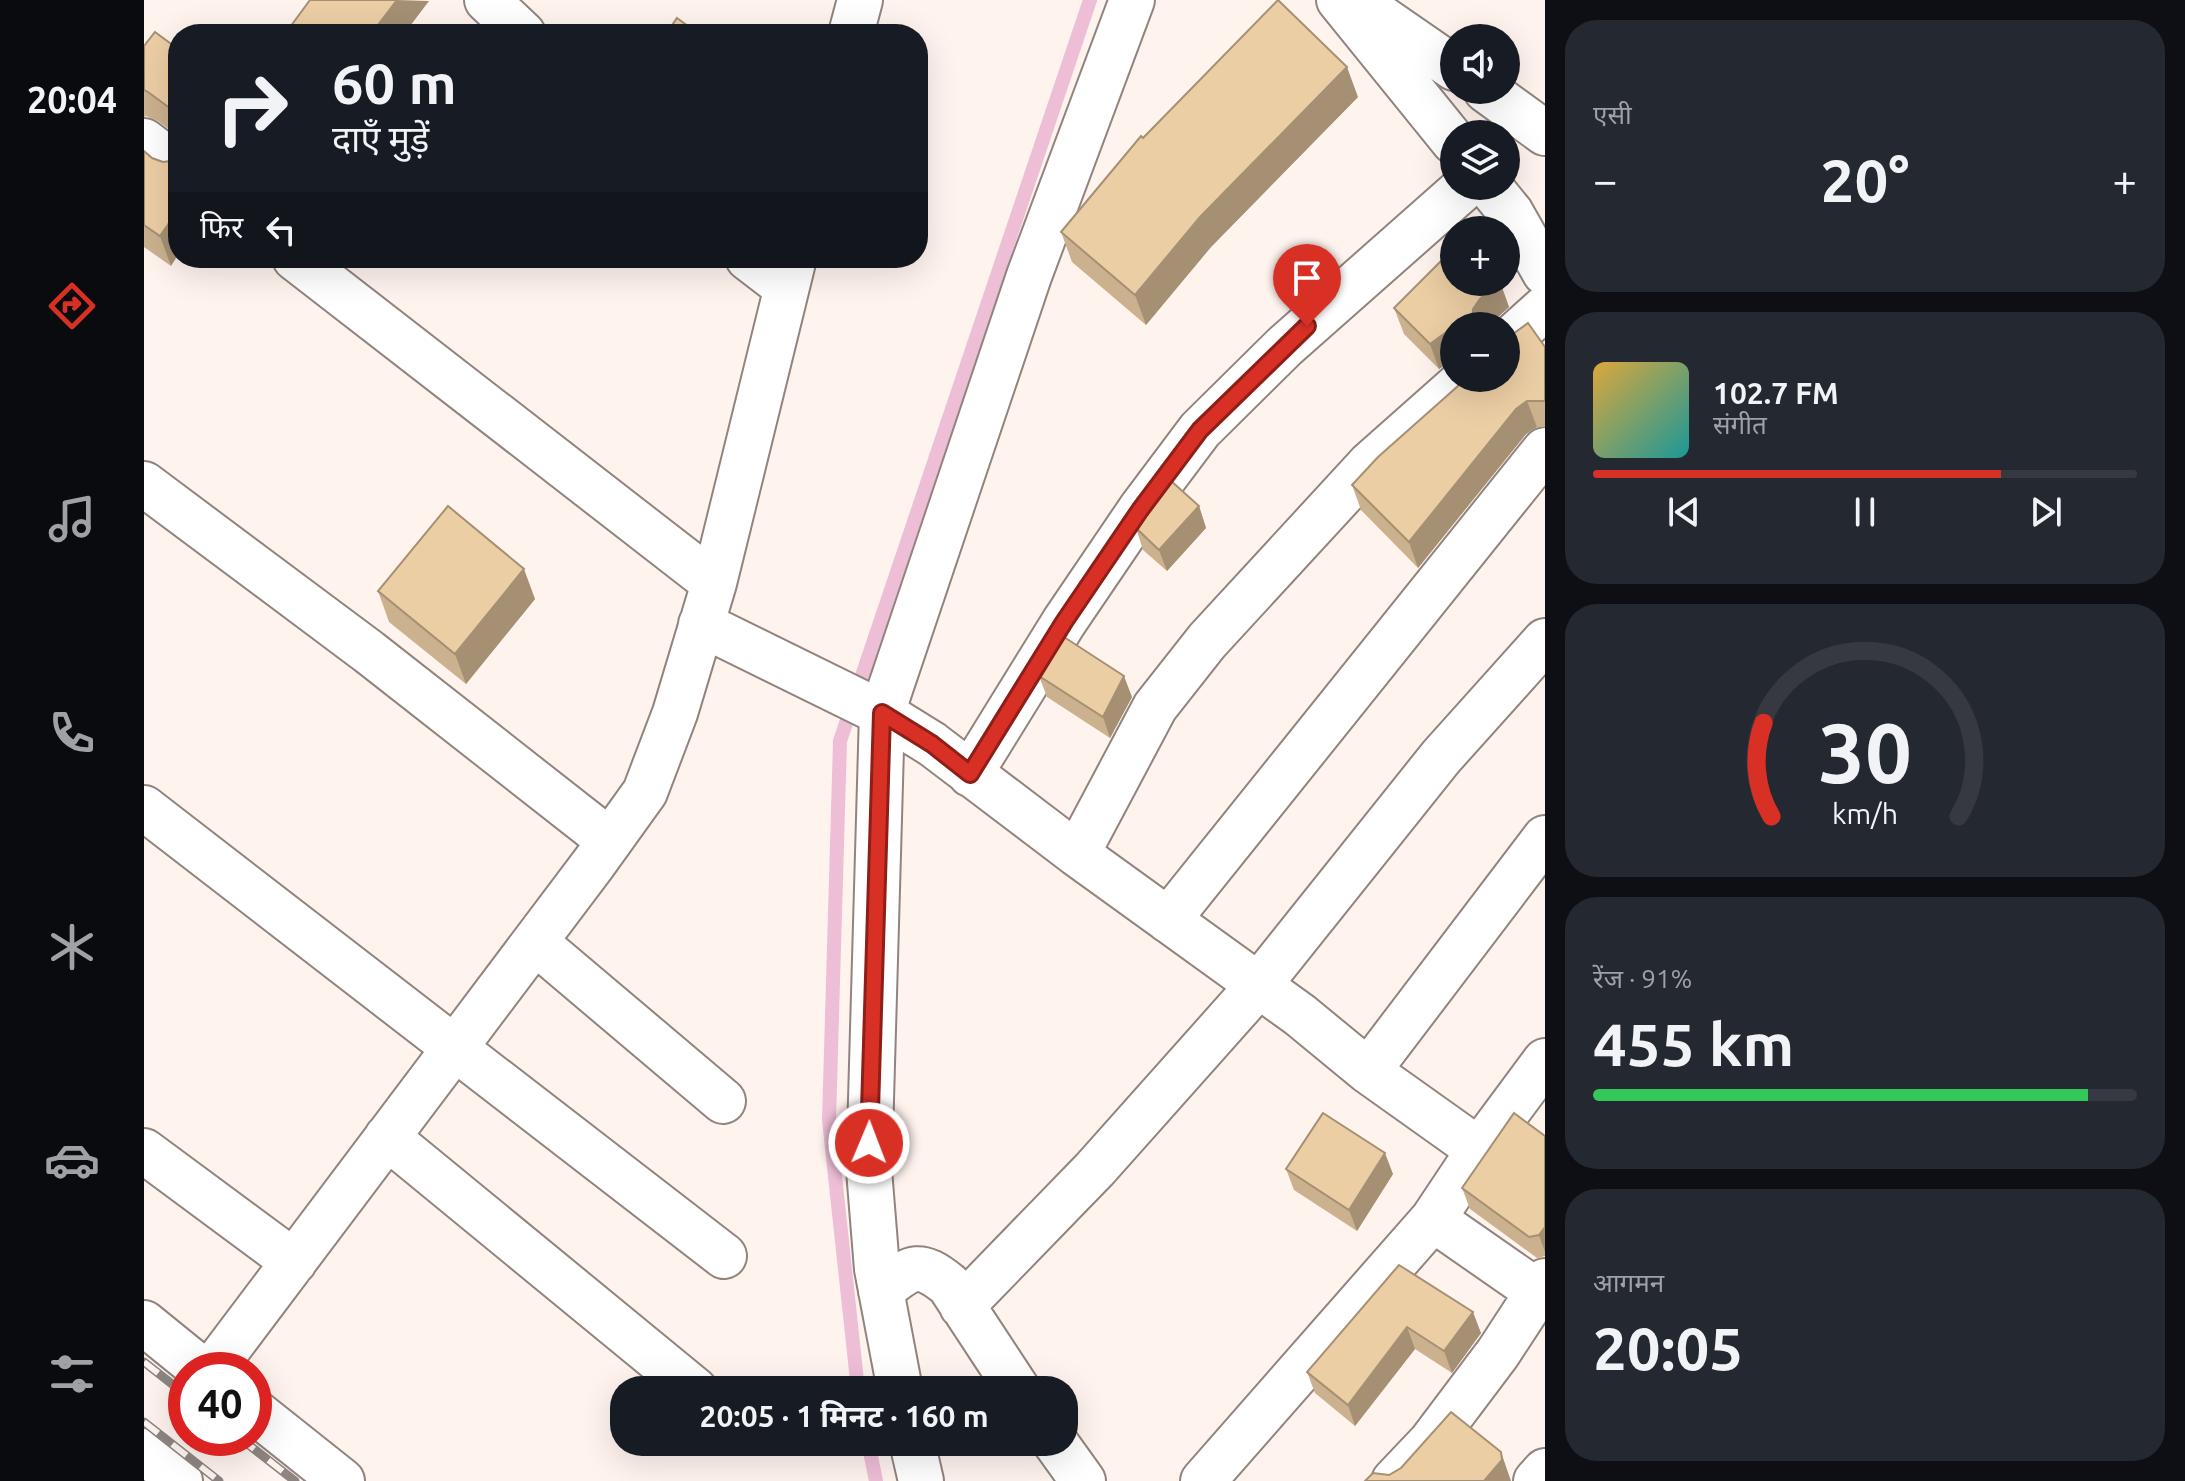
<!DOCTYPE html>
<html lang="hi">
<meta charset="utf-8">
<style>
body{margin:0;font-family:Ubuntu,"Noto Sans Devanagari",sans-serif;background:#242831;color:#f1f3f6;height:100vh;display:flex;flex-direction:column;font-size:30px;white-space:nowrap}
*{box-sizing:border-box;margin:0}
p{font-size:26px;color:#9ea1a6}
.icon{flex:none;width:44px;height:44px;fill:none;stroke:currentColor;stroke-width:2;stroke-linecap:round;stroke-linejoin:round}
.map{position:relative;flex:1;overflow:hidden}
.details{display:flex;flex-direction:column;gap:20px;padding:20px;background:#0d0f14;width:640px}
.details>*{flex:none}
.guide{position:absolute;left:24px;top:24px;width:760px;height:244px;border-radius:32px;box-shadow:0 8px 32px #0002;background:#171b24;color:#f1f3f6;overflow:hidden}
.controls{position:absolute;left:1296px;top:24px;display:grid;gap:16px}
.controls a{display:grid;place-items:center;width:80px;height:80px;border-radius:50%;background:#171b24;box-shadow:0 8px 32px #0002;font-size:40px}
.speed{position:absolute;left:24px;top:1352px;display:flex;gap:16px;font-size:40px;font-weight:700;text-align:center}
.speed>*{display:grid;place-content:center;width:104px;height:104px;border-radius:50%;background:#171b24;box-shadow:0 8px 32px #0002;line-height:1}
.speed .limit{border:12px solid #d22;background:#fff;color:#111}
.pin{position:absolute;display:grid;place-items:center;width:68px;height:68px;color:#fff;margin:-82px -34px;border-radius:50% 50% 50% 0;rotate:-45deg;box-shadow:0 0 8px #0007}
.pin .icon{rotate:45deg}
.me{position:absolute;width:88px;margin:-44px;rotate:1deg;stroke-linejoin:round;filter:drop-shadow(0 0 6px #0008)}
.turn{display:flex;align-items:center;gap:28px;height:168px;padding:0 32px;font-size:36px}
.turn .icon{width:104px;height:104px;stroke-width:2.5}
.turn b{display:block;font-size:56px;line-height:68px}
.then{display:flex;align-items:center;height:76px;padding:0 32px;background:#0003;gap:16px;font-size:30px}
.big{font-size:60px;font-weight:700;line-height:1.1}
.details .tile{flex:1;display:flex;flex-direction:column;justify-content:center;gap:12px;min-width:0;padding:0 28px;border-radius:32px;background:#242831}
.details .dial{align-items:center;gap:0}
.dial svg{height:208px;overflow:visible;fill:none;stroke:#363941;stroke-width:7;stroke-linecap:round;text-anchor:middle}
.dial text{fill:#f1f3f6;stroke:none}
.song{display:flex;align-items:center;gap:24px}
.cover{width:96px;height:96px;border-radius:12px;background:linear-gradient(135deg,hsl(40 70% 55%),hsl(180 70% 35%))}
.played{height:8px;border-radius:4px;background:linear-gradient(90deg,#d93025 75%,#363941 75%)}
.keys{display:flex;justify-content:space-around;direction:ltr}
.heat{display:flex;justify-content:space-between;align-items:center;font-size:44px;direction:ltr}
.charge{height:12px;border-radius:6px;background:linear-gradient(90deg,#34c759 91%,#363941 0)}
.trip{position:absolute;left:466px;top:1376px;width:468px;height:80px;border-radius:32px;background:#171b24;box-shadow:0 8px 32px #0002;font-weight:700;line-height:80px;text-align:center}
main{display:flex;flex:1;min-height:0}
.menu{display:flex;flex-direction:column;width:144px;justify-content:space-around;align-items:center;background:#090b0e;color:#9ea1a6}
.menu .icon{width:56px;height:56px}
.menu .current{color:#d93025}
.menu b{font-size:36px;color:#f1f3f6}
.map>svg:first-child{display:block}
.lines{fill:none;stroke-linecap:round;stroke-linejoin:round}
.stream{stroke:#eebed7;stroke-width:14}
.minor-casing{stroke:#91847e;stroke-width:48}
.tertiary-casing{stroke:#91847e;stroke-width:48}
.secondary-casing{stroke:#91847e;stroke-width:48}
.minor{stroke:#fff;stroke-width:44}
.tertiary{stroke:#fff;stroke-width:44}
.secondary{stroke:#fff;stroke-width:44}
.rail-casing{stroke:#8d8581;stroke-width:9}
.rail{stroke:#fff3ee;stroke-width:6;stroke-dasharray:18;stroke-linecap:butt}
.wall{fill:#cbb18e}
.shaded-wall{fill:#a59074}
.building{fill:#eccea5;stroke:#a59074;stroke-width:2}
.route-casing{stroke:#8d1f18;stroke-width:20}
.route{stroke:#d93025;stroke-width:14}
</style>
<main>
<nav class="menu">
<b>20:04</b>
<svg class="icon current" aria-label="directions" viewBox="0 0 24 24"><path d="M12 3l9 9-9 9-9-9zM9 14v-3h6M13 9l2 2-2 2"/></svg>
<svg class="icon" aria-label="music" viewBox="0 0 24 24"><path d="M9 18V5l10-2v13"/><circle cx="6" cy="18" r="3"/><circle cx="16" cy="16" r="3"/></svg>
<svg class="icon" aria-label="phone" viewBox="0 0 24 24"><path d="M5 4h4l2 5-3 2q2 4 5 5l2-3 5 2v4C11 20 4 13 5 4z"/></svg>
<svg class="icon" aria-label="climate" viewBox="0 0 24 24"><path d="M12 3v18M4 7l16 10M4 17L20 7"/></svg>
<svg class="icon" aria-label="car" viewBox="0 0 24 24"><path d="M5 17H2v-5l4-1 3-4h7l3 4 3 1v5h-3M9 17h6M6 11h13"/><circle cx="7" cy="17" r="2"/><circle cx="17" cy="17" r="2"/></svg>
<svg class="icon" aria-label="filters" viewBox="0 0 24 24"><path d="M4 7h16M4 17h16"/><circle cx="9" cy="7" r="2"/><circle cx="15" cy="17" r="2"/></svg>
</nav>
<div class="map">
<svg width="1401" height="1481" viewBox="0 0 1401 1481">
<rect width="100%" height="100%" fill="#fff3ee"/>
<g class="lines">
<path class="stream" d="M714,1390l-29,-270 11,-379 250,-741
M724,1442l8,39"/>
<defs>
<path id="minor" d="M343,0l36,34
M1195,0l115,142
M1213,1l97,67
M707,34l9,-34
M1342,90l59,43
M0,141l34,26
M1345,186l22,27 34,60
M151,258l419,325
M604,258l38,29
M1362,343l39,-35
M0,484l225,168 241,189
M557,624l181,89 50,31 145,110 223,161 68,56 111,79
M826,774l94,-152 76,-112 60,-80 85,-84 181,-160
M0,808l580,448
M933,854l78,-147 52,-66 163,-177 97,-86
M1024,920l377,-470
M391,942l188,159
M1224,1071l177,-233
M243,1137l308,253
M0,1151l150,111
M1289,1219l112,78
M737,1290c30,-22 36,-31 68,-5l69,105
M818,1306l133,-137 163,-183 183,-229 104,-116
M68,1370l382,-507 51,-71 30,-79 39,-130 80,-325
M911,1442l28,39
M1059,1481l230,-262 46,-69 66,-89
M1250,1481l37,-39 67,-89 47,-72
M1392,1481l9,-10"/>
<path id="tertiary" d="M756,1390l-23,-121 -8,-99 13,-457 147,-437 103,-276
M768,1442l9,39"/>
<path id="secondary" d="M0,1323l58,47
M110,1411l88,70
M0,1451l36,30"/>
</defs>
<use href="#minor" class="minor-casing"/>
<use href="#tertiary" class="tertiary-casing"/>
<use href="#secondary" class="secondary-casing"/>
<use href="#minor" class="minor"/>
<use href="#tertiary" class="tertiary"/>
<use href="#secondary" class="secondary"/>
<defs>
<path id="rail" d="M0,1362l42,33
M0,1422l75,59
M96,1438l55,43"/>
</defs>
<use href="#rail" class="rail-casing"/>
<use href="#rail" class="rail"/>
</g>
<path class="wall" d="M0,46l34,3v87l-20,-15 -12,-5 -2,1z
M1214,97l-147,150 -65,78 -74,-63 -11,-30 82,-94z
M0,151l27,115 -27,-19z
M1310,282h46l9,25 -21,19h-34v33l-15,10 -35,-35 -10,-26z
M1401,347v80h-8l-11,7 -108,134 -57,-58 -9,-25z
M1055,506l7,22 -39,43 -24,-21 -7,-22z
M234,591l157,8 -69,85 -77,-62z
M895,676l93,21 -22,41 -63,-41z
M1401,1136v120l-8,2 -67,-49 -8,-21z
M1142,1169l107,5 -36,57 -63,-41z
M1255,1265l82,68 -29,40 -37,-24 -60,77 -40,-33 -8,-21z"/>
<path class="shaded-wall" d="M253,0l32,1 -25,33h-33z
M1203,67l11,30 -147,150 -65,78 -11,-30 65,-78z
M34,210v45l-7,11 -11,-30z
M1355,282h1l9,25 -21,19h-14l-2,-4 1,-13 7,-10z
M1308,328l2,6v25l-15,10 -9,-25z
M1383,401l10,26 -11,7 -108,134 -9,-26 107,-133z
M1055,506l7,22 -39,43 -8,-21z
M380,569l11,30 -69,85 -11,-30z
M980,676l8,21 -22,41 -7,-21z
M1241,1153l8,21 -36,57 -8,-21z
M1401,1227v25l-6,-17z
M1329,1312l8,21 -29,40 -8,-22z
M1263,1327l8,22 -60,77 -7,-21z
M1357,1452l10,29h-27z"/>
<path class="building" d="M166,0h87l-26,34h-86z
M1134,0l69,67 -147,150 -65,78 -74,-63 80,-96 2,2z
M533,18l22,16h-33z
M11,32l23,17v65l-30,-22 -4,-2v-44z
M0,151l8,7 11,4 15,-2v50l-18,26 -16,-11z
M1310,248v34h45l-19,17 -7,10 -1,13 2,4h-20v3l-2,-1 -22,16 -36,-36z
M1384,323l17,24v54h-18l-11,8 -107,133 -57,-57 26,-28 89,-79h39v-39z
M1026,480l29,26 -40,44 -23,-22z
M304,506l76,63 -69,85 -77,-63z
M920,637l60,39 -21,41 -64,-41z
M1179,1113l62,40 -36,57 -63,-41z
M1370,1113l31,23v91l-6,8 -10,2 -67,-49z
M1255,1265l74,47 -29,39 -37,-24 -59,78 -41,-33z
M1307,1412l50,40 1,8 -18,21h-119l8,-8 16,2 12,-7z"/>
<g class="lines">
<defs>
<path id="route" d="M725,1143l13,-430 50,31 38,30 94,-152 76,-112 60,-80 107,-104"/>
</defs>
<use href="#route" class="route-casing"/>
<use href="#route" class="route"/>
</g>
</svg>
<div class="controls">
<a><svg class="icon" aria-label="sound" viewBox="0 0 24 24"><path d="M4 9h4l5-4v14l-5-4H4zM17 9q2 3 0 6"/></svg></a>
<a><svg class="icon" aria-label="layers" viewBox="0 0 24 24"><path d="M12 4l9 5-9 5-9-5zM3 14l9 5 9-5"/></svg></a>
<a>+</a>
<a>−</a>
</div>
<div class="speed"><div class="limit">40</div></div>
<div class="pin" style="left:1163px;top:326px;background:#d93025"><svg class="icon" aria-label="arrive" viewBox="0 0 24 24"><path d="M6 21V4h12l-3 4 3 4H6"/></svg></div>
<svg class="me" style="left:725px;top:1143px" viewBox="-20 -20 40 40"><circle r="17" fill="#d93025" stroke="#fff" stroke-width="3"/><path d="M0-11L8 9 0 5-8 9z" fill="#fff"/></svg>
<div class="trip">20:05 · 1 मिनट · 160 m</div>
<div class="guide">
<div class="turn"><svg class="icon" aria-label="right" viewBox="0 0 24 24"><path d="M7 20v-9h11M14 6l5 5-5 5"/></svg><div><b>60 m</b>दाएँ मुड़ें</div></div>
<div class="then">फिर<svg class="icon" aria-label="left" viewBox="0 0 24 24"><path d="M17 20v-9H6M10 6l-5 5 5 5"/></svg></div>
</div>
</div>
<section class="details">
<div class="tile"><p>एसी</p>
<div class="heat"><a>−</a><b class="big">20°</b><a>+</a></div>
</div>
<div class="tile">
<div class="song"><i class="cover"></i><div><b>102.7 FM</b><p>संगीत</p></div></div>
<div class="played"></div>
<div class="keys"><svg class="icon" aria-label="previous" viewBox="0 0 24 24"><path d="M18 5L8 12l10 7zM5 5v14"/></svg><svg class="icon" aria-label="pause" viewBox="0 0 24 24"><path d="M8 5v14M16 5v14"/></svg><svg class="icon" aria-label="next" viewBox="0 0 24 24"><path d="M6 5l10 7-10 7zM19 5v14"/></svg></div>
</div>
<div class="tile dial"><svg viewBox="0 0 100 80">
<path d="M14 69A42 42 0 1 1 86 69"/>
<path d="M14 69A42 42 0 0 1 11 33" stroke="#d93025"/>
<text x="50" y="56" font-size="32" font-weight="700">30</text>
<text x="50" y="72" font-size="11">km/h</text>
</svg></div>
<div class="tile"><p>रेंज · 91%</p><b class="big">455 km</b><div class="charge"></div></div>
<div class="tile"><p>आगमन</p><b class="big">20:05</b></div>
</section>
</main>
